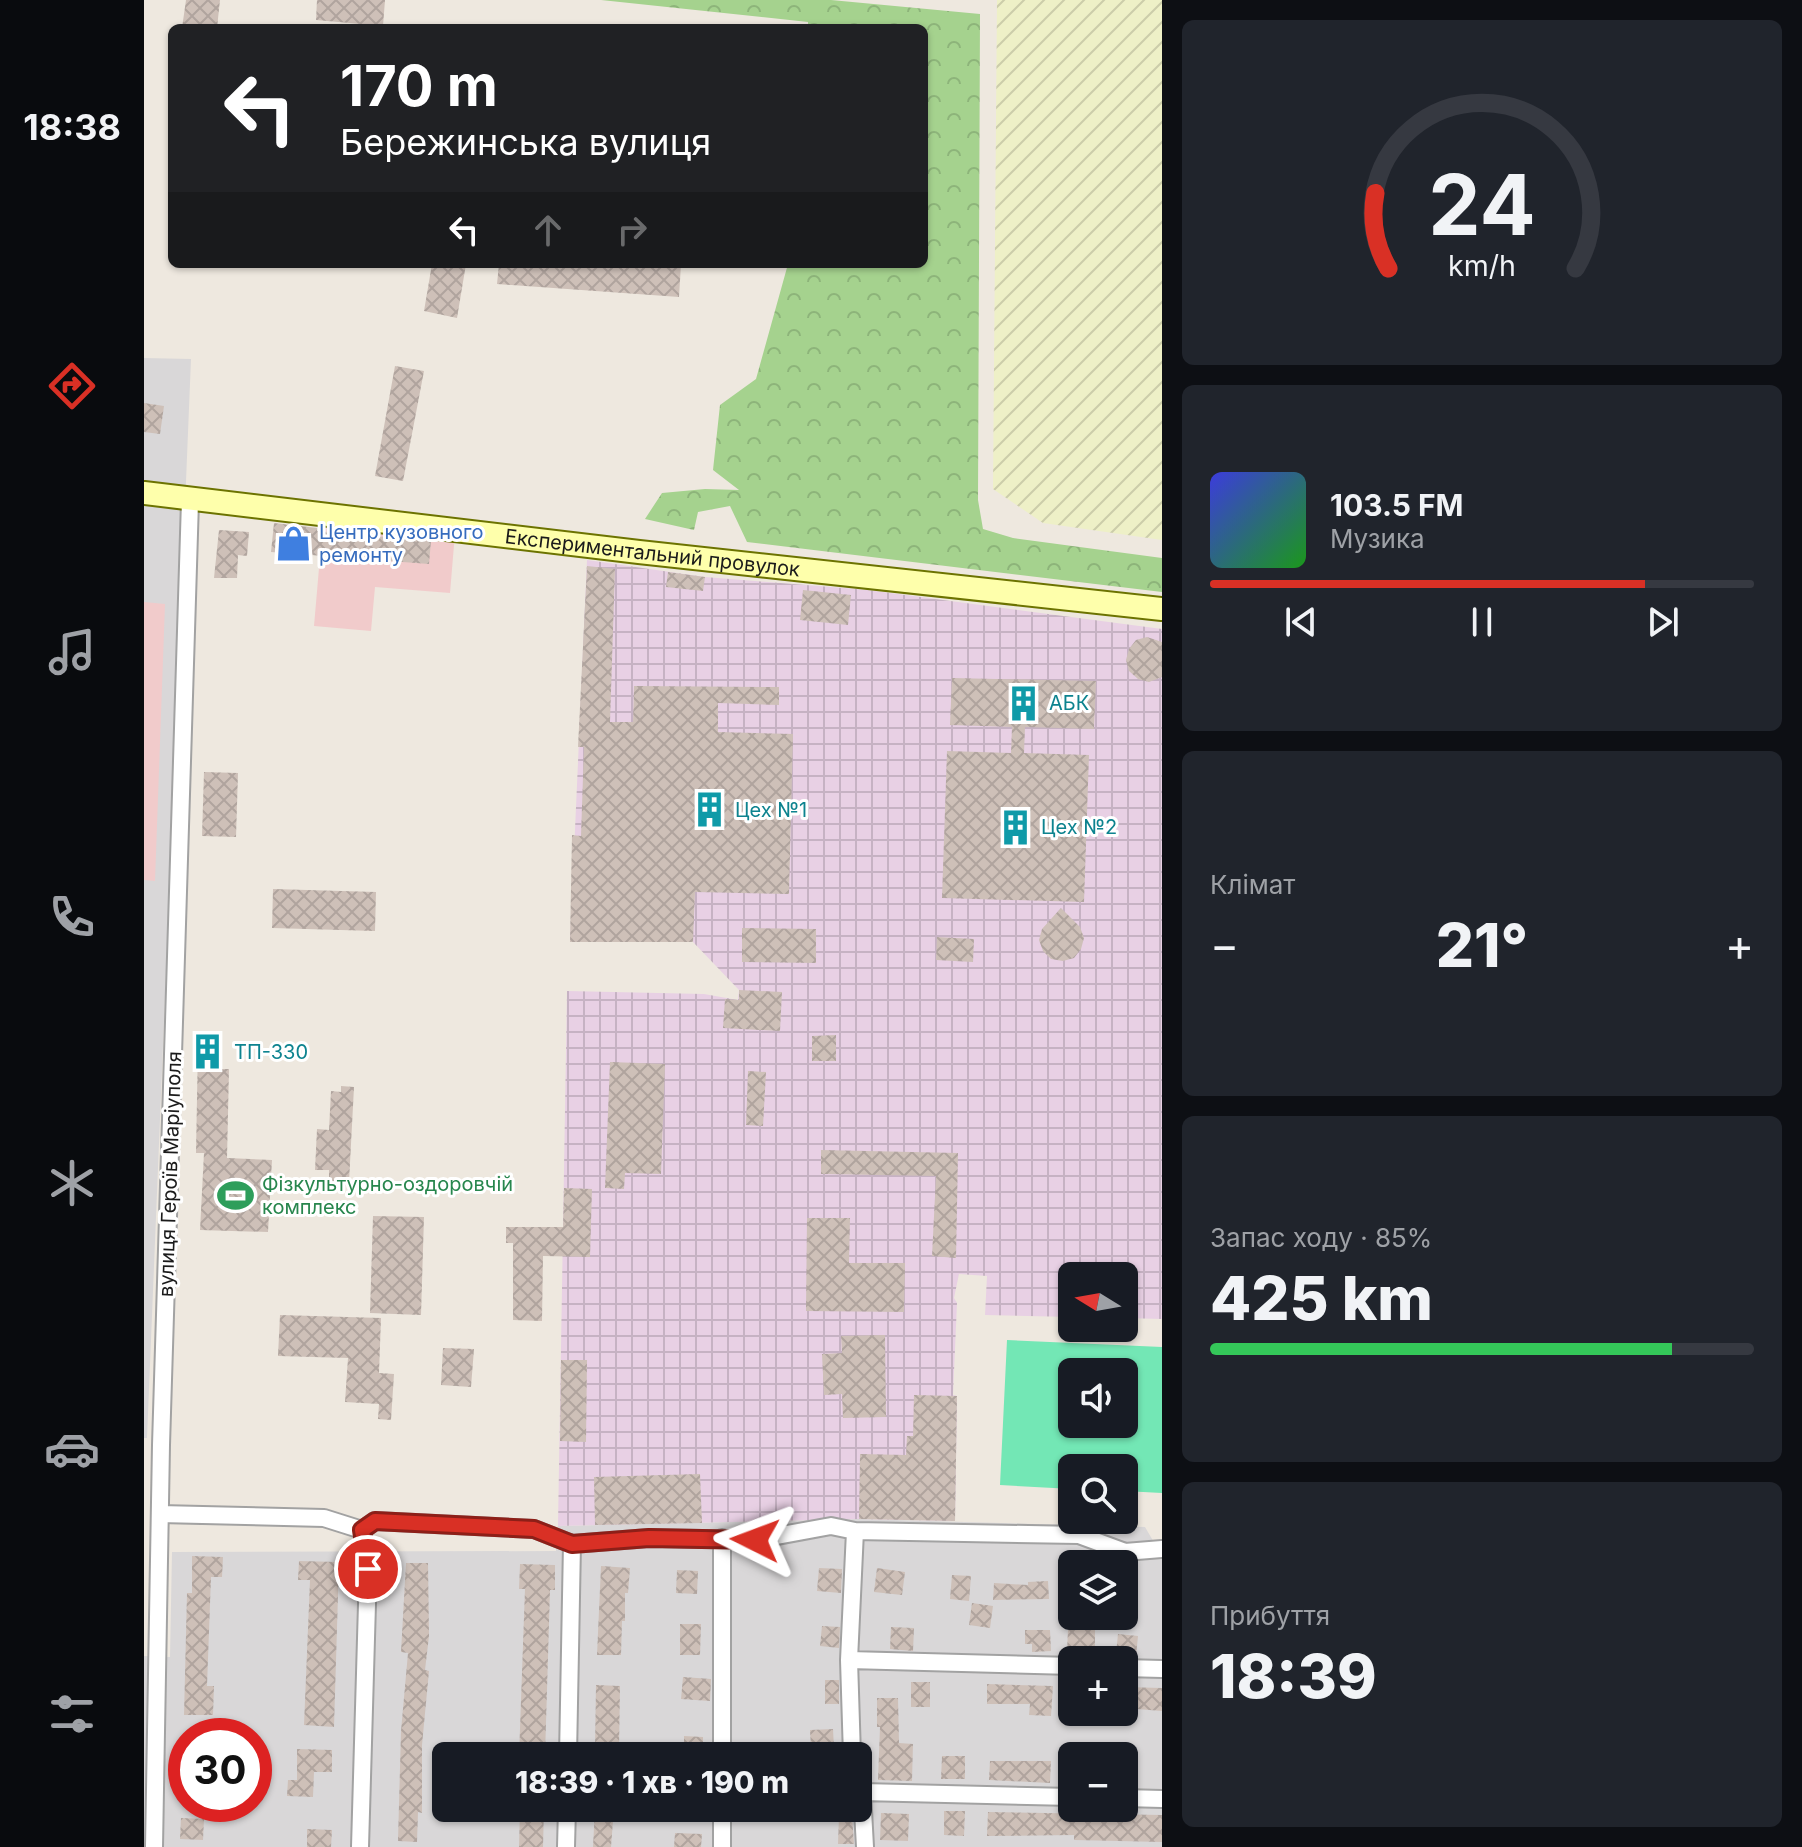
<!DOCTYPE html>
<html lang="uk">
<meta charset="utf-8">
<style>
body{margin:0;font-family:Inter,sans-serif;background:#20242c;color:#f1f3f6;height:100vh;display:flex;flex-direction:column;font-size:30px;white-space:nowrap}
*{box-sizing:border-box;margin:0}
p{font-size:26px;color:#9ea1a6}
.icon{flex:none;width:44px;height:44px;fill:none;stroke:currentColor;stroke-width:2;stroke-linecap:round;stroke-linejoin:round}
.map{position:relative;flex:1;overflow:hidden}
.panel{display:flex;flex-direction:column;gap:20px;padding:20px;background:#0d0f14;width:640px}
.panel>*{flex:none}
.hud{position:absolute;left:24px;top:24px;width:760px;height:244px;border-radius:12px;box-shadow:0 2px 6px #0004;background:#202124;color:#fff;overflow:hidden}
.needle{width:52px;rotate:281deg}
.buttons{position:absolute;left:914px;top:1262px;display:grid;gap:16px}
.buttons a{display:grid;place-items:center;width:80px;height:80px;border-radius:12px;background:#171b24;box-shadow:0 2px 6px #0004;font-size:40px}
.speed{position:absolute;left:24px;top:1718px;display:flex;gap:16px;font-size:40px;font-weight:700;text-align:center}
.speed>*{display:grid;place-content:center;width:104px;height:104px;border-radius:50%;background:#171b24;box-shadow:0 2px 6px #0004;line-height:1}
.speed .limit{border:12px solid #d22;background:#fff;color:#111}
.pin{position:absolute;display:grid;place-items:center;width:68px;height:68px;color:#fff;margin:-34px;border:4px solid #fff;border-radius:50%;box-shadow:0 2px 8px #0007}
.me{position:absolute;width:88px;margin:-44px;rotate:273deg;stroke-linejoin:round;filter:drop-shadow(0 0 6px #0008)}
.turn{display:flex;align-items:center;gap:28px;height:168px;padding:0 40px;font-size:36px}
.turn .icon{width:104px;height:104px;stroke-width:2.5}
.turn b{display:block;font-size:56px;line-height:68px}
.lanes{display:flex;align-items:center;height:76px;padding:0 40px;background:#0003;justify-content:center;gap:40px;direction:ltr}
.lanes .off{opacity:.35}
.big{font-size:60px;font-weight:800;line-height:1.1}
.panel .tile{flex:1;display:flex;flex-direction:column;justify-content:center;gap:12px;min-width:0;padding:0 28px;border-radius:12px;background:#20242c}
.panel .dial{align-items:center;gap:0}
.dial svg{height:208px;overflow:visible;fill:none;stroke:#363941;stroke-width:7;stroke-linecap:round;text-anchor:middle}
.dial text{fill:#f1f3f6;stroke:none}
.song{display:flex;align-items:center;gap:24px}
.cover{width:96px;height:96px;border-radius:12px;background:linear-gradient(135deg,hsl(240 70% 55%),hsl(120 70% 35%))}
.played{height:8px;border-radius:4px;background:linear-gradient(90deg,#d93025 80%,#363941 80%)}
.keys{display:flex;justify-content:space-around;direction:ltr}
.heat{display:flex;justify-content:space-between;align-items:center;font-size:44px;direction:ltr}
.charge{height:12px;border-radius:6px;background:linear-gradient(90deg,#34c759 85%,#363941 0)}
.trip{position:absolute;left:288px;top:1742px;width:440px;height:80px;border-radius:12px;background:#171b24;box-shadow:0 2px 6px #0004;font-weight:800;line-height:80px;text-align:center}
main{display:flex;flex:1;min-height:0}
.menu{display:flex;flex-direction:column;width:144px;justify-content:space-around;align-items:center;background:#090b0e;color:#9ea1a6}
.menu .icon{width:56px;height:56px}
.menu .active{color:#d93025}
.menu b{font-size:36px;color:#f1f3f6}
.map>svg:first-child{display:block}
.residential{fill:#d9d7d8;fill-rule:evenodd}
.commercial{fill:#f1cbcb}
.industrial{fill:url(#industrial-grid)}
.farmland{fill:url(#farmland-furrows)}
.forest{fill:url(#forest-crowns)}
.pitch{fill:#73e7b5;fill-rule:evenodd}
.building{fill:url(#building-cross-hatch)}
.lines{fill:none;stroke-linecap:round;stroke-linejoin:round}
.street-casing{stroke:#a2a2a2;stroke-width:20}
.secondary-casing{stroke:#6c7300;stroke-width:26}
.street{stroke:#fff;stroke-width:16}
.secondary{stroke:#feffab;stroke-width:22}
.route-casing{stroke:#8d1f18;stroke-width:20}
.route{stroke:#d93025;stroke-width:14}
.labels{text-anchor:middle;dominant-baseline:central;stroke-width:6;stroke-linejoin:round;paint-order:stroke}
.shop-label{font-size:20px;fill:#366cbe;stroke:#fff;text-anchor:start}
.street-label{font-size:20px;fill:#1b1b1b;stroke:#fff}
.culture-label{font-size:20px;fill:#0d838f;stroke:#fff;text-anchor:start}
.leisure-label{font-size:20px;fill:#27864d;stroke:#fff;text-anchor:start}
</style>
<main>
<nav class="menu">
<b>18:38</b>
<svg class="icon active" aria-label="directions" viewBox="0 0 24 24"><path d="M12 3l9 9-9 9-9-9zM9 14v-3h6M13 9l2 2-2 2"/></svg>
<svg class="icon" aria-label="music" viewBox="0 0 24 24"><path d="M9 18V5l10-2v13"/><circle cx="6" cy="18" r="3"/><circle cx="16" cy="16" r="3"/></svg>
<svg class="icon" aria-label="phone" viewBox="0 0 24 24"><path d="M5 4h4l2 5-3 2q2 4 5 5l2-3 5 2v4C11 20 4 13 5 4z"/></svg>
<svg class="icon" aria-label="climate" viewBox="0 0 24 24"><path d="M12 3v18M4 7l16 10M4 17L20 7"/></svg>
<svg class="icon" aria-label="car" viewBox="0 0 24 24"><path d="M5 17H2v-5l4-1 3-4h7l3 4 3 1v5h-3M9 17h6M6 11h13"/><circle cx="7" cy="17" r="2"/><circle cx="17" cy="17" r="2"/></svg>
<svg class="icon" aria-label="filters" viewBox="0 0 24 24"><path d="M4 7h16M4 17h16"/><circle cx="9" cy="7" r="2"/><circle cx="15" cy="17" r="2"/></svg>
</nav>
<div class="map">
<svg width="1018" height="1847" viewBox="0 0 1018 1847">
<defs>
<pattern id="industrial-grid" width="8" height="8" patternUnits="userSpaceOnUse" patternTransform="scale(2)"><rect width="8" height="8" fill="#e8d0e4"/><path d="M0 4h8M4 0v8" fill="none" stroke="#c6b2c3"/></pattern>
<pattern id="farmland-furrows" width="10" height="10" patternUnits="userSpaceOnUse" patternTransform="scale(2)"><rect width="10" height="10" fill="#eef0c7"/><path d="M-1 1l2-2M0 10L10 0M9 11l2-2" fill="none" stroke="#cccdaa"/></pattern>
<pattern id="forest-crowns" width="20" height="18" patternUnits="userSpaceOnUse" patternTransform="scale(2)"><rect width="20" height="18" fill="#a5d28e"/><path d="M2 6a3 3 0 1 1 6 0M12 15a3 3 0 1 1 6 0" fill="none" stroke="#8db47a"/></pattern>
<pattern id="building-cross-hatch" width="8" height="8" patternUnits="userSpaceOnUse" patternTransform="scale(2)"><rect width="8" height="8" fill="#cec0b8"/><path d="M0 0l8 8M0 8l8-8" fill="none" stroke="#b0a49e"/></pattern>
</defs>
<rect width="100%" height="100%" fill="#eee8df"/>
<path class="residential" d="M0,358l47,1 -44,1079h-3z
M715,1519l286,8 17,29v291h-1018v-191l26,1 2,-105 384,-1 2,-25zM928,1564h52v52h-52zM928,1660h52v52h-52zM42,1736h68v68h-68zM302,1756h412v52h-412zM928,1756h52v52h-52z"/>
<path class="commercial" d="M179,522l132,11 -5,60 -75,-6 -4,44 -57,-5z
M0,602l21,2 -10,277 -11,-1z"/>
<path class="industrial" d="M443,560l118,17 163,13 294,39v690l-38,-1v-42h-52v41l-87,-2 2,-39 -28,-2 -5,24 3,5 -4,92 4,1 -2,125 -96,-2 -301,7 9,-535 137,3 34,6 1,-10 -46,-48h-123z"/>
<path class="farmland" d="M853,0h165v540l-119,-17 -50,-34z"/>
<path class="forest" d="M687,0l149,14 -2,486 5,29 30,9 149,20v34l-415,-50 -17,-36 -32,6 -4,18 -49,-11 17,-26 43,-4 34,1 -26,-20 7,-65 36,-26 32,-115h136v-236h-116v-6l-207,-22z"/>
<path class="pitch" d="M863,1340l155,7v146l-38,-2v-23h-52v21l-72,-4zM980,1372v52h-52v-52z"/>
<path class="building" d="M42,0h34l-3,28h-35z
M173,0h68l-2,26 -67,-6z
M288,264h34l-9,54 -33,-7z
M355,264h182l-2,33 -182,-13z
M251,366l29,5 -21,110 -28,-5z
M0,403l20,3 -4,28 -16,-2z
M130,523l43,5v3l114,10 -2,23 -158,-12z
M75,530l30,2 -2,24 -9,-1 -1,23h-23z
M443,566l28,3 -5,153h23l1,-36 145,1v18l-61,-2v29l75,2 -4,160 -94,-2 -2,50h-123l2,-107 9,1 3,-89h-6z
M524,572l37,5 -2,14 -37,-4z
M659,590l48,5 -3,30 -48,-5z
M1003,637l15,5v35l-13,5 -11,-3 -9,-8 -3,-11 3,-11 7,-9z
M808,678l144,3 -2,48 -69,-2 -1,26 65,2 -5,147 -142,-4 5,-147 64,2 1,-26 -62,-2z
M60,772l34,1 -2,64 -34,-1z
M129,889l103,3 -1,39 -103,-3z
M917,908l19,19 4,11 -3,11 -7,9 -11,3 -12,-2 -8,-8 -4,-11 3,-11z
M598,928l74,1v34l-74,-1z
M793,937l37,2 -1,23 -37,-2z
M595,990l43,2 -2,39 -57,-3 2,-29 14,1z
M692,1035v26h-24v-25z
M54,1044l21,1 -2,24h12l-2,89 45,2 -4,72 -68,-2 4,-77h-8z
M466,1062l55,2 -4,110 -36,-1 -1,16 -19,-1z
M604,1071l18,1 -3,54 -17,-1z
M197,1086l13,1 -5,95 -20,-1v-11h-14l2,-41 12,1 2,-39 10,1z
M677,1150l137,3 -2,105 -24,-2 4,-80 -115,-2z
M420,1188l28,1 -2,68 -47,-1 -1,65 -29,-1v-77h-7v-16h57z
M229,1216l51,1 -3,98 -51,-2z
M663,1218h43l-1,45h56l-1,49 -98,-1z
M136,1315l101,3 -2,55 15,1 -3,46 -13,-1 1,-15 -34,-2 3,-44 -70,-2z
M741,1335l1,82 -43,1 -1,-24 -18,1 -2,-41 20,-1 -1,-17z
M299,1348l31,1 -3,38 -30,-2z
M417,1360h26l-1,82 -26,-1z
M770,1395l43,1 -2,125 -96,-2 1,-65 46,1 1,-19h6z
M556,1474l2,49 -107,2 -1,-48z
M48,1556l31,1 -1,20h-11l-4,109h7l-1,29h-29l3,-122h5z
M155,1561l40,1 -5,165 -30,-2 6,-145h-12z
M262,1563h22l1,73 -4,34 4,1 -7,74v68l-4,-1 -1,30 -19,-1 3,-110 7,-78 -7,-1z
M376,1564l35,1v25h-5l-5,166h-26l6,-167h-6z
M457,1566l29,2 -2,25h-3v28h-3l-1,34h-24z
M675,1568l23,1 -1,24 -24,-2z
M733,1568l28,4 -3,23 -28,-3z
M533,1570l21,1 -1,23 -21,-1z
M808,1575l19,1 -2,25 -19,-2z
M904,1581l1,18 -56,1 1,-17 34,2v-3z
M828,1603l21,3 -3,22 -21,-3z
M536,1624h21l-1,31h-20z
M678,1626l18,1 -1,21 -19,-2z
M747,1627l23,1 -1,23 -23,-2z
M924,1629h27v23h-28z
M881,1630h25l1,21 -19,1v-8h-7z
M974,1634l20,2 -2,20 -20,-2z
M539,1677l28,2 -1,22 -29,-2z
M681,1680h14v24h-14z
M767,1682h19v25h-19z
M843,1684l66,2 -2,30 -22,-1 1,-11h-43z
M452,1685l24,1 -1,64 -24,-3z
M980,1687l38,1v23l-38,-3z
M733,1698h21l1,45 14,1 -1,37 -34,-1 2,-53h-3z
M689,1729l1,19 -23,1 -1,-19z
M540,1736l19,1v19h-19z
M153,1749l35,1v22h-18l-1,25 -26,-1 1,-16h9z
M798,1756h23v23h-24z
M846,1761h61l-1,22 -61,-3z
M376,1808h24l-1,39h-24z
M451,1808h19l-3,39h-18z
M800,1811h21l-1,25 -20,-1z
M844,1812l174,3v27l-88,-2v-5l-87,1z
M737,1813l28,1 -1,27 -28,-1z
M695,1815h13l2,29h-16z
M37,1818l23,1 -1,21 -23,-1z
M163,1829l25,1 -1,17h-24z
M531,1833l27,1 -1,13h-27z"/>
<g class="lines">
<defs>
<path id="street" d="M16,1514l164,4 38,12 13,-9 159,8 38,15 77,-6 106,2 76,-14 24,5 224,4 46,17 37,-3
M578,1538v218
M705,1660l223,6
M980,1668l38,1
M424,1756l4,-212
M708,1756l-3,-96 6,-129
M714,1787l4,5 3,55
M718,1792l210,5
M980,1798l38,1
M578,1808v39
M10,1847l7,-402 29,-944
M216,1847l8,-278 -6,-39
M422,1847l1,-39"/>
<g id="secondary">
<path id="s1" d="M0,493l495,59 523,57"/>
</g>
</defs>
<use href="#street" class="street-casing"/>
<use href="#secondary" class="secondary-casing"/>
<use href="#street" class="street"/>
<use href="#secondary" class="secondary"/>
</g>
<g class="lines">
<defs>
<path id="route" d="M224,1569l-6,-39 13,-9 159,8 38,15 77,-6 106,2"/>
</defs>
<use href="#route" class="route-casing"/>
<use href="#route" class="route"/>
</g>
<defs>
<symbol id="shop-bare" viewBox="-9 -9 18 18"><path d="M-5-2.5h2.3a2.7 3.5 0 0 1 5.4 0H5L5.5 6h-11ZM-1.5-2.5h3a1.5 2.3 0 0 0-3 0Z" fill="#3f7fe0" stroke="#fff" stroke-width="2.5" paint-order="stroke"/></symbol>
<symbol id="building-bare" viewBox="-9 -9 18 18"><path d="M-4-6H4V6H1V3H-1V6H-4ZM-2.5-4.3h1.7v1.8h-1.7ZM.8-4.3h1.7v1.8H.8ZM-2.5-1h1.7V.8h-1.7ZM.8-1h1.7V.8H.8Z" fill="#0f9aa8" stroke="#fff" stroke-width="2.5" paint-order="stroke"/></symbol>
<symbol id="stadium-bare" viewBox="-9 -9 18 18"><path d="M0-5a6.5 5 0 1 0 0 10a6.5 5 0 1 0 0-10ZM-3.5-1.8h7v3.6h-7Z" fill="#2e9e5b" stroke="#fff" stroke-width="2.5" paint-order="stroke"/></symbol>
</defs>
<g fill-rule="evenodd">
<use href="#shop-bare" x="124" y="518" width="51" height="51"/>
<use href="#building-bare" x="854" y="678" width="51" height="51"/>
<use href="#building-bare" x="540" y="784" width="51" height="51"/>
<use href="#building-bare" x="846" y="802" width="51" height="51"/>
<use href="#building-bare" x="38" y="1026" width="51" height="51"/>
<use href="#stadium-bare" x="66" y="1170" width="51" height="51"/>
</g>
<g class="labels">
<g class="shop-label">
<text x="175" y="532">Центр кузовного<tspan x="175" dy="23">ремонту</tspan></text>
</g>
<g class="street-label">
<text stroke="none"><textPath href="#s1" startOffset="512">Експериментальний провулок</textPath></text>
<text transform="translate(26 1174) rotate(-88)">вулиця Героїв Маріуполя</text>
</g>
<g class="culture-label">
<text x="905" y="703">АБК</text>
<text x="591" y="810">Цех №1</text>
<text x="897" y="827">Цех №2</text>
<text x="90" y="1052">ТП-330</text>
</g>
<g class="leisure-label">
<text x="118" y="1184">Фізкультурно-оздоровчій<tspan x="118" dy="23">комплекс</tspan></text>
</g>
</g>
</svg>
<div class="buttons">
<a><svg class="needle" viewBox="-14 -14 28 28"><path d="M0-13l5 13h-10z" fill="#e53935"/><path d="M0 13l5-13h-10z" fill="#9ea1a6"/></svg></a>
<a><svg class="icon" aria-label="sound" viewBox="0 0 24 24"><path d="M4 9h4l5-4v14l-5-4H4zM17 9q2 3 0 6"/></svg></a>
<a><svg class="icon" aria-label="search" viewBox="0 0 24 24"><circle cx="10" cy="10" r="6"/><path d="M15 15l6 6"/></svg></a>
<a><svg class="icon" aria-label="layers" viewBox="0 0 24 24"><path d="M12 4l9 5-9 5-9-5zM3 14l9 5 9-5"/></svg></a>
<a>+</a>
<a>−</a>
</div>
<div class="speed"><div class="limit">30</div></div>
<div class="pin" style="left:224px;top:1569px;background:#d93025"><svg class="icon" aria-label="arrive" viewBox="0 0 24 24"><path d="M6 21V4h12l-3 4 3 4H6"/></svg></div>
<svg class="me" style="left:611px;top:1540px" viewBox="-20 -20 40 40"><path d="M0-17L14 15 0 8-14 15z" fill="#d93025" stroke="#fff" stroke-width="4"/></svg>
<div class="trip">18:39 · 1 хв · 190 m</div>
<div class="hud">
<div class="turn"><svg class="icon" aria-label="left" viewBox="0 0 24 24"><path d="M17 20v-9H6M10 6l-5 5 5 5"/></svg><div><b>170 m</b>Бережинська вулиця</div></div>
<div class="lanes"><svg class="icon" aria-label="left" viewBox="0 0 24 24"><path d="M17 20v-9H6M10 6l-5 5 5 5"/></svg><svg class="icon off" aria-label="ahead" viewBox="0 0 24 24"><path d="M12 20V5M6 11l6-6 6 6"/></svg><svg class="icon off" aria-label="right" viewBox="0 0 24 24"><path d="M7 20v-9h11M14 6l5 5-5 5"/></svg></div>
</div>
</div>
<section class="panel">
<div class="tile dial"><svg viewBox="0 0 100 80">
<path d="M14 69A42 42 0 1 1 86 69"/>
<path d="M14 69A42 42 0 0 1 9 40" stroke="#d93025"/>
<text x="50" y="56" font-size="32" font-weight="700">24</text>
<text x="50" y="72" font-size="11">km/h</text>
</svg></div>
<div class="tile">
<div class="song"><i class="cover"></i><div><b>103.5 FM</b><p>Музика</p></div></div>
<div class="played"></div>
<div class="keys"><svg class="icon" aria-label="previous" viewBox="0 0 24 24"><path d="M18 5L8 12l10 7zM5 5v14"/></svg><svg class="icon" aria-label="pause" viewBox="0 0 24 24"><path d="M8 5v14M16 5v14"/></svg><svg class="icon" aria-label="next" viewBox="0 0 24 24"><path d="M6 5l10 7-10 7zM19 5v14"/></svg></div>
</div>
<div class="tile"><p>Клімат</p>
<div class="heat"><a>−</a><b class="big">21°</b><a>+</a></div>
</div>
<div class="tile"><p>Запас ходу · 85%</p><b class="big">425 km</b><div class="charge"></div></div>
<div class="tile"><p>Прибуття</p><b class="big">18:39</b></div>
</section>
</main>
